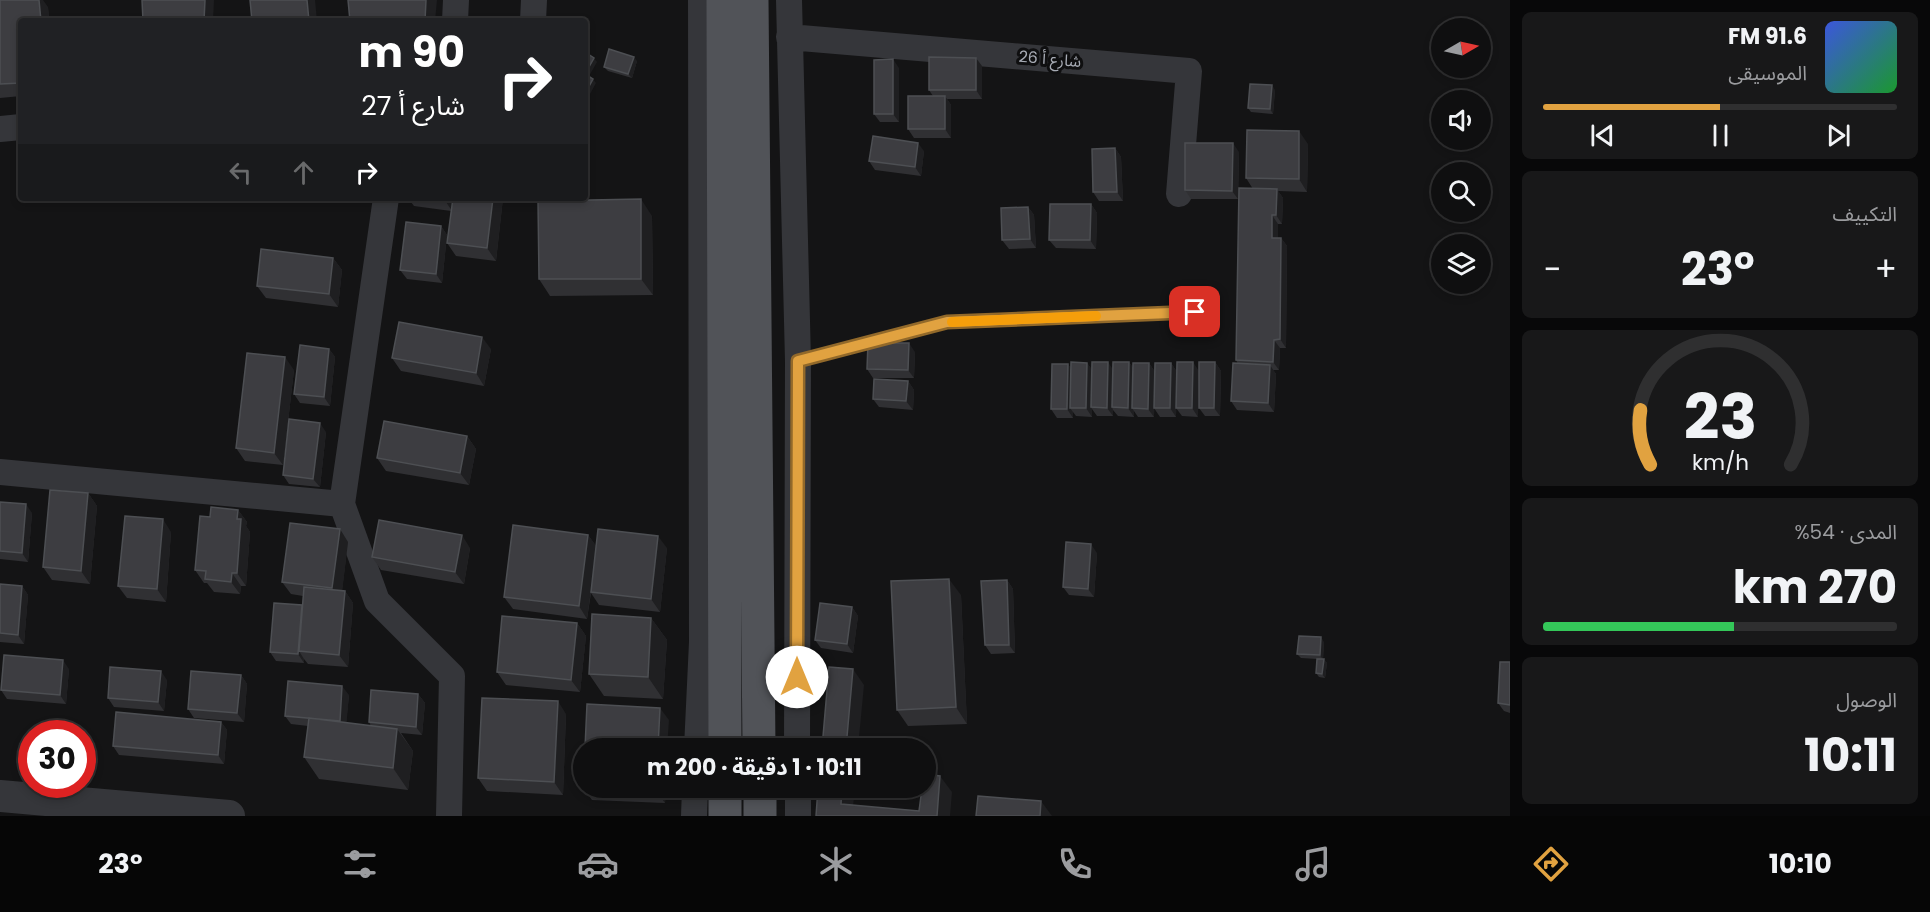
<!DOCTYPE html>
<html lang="ar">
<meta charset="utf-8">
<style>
body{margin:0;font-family:Poppins,"Noto Sans Arabic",sans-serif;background:#181819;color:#f1f3f6;direction:rtl;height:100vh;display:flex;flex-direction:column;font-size:22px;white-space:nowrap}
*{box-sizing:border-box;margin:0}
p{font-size:20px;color:#9b9c9f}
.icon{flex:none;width:33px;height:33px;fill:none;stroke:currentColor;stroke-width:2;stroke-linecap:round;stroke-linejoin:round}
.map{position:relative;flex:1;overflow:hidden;direction:ltr}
.sheet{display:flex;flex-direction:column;gap:12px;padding:12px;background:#080809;width:420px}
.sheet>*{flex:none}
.top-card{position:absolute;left:18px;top:18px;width:570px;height:183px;border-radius:6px;box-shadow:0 3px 9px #0003,0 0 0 2px #2f2f30;direction:rtl;background:#202124;color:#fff;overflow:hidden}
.needle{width:39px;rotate:81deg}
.fabs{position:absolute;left:1431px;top:18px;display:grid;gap:12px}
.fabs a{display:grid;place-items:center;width:60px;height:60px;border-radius:50%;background:#0f0f10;box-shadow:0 3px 9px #0003,0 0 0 2px #2f2f30;font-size:30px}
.speed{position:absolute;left:18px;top:720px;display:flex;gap:12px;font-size:30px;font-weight:700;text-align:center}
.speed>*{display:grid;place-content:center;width:78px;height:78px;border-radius:50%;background:#0f0f10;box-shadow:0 3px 9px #0003,0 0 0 2px #2f2f30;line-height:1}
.speed .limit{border:9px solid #d22;background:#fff;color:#111}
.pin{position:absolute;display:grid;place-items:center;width:51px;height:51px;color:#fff;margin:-26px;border-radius:12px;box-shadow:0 3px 9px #0006}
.me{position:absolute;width:66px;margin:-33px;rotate:0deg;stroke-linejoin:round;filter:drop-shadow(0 0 4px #0008)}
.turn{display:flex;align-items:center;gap:21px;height:126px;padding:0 24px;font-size:27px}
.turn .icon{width:78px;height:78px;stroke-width:2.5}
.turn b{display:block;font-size:42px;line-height:51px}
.lanes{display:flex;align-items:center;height:57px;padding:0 24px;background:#0003;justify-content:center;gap:30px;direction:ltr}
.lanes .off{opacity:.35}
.big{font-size:45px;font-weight:700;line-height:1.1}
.sheet .widget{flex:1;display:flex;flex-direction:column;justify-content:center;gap:9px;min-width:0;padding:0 21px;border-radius:9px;background:#181819}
.sheet .dial{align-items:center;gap:0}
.dial svg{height:156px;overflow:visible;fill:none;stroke:#2f2f30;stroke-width:7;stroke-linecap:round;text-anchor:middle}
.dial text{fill:#f1f3f6;stroke:none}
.song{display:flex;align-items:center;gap:18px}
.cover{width:72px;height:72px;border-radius:9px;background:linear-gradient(135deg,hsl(230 70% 55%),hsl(130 70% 35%))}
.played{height:6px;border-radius:3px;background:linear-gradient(90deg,#e1a240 50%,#2f2f30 50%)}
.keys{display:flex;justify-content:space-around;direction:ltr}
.heat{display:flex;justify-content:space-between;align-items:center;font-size:33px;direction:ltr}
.charge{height:9px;border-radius:4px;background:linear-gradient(90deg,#34c759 54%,#2f2f30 0)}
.trip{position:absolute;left:573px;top:738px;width:363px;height:60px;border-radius:30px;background:#0f0f10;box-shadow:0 3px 9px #0003,0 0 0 2px #2f2f30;font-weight:700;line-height:60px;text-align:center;direction:rtl}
.tabs{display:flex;height:96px;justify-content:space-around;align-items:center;background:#060606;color:#9b9c9f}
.tabs .icon{width:42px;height:42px}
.tabs .on{color:#e1a240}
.tabs b{font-size:27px;color:#f1f3f6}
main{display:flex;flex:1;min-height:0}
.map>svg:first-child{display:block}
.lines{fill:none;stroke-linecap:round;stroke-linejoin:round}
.service{stroke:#35363a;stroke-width:12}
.minor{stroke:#35363a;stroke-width:26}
.tertiary{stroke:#35363a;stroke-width:32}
.primary{stroke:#515358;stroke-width:33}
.wall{fill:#303033}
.shaded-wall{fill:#1f1f21}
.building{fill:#3d3d41;stroke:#4d4f53;stroke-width:1.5}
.route-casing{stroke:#92692a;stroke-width:15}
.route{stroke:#e1a240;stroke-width:10}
.slow{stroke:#f59e0b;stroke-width:10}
.labels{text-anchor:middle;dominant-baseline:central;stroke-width:6;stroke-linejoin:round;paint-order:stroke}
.street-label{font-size:16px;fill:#a7abb4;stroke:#0f0f10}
</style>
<main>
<section class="sheet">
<div class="widget">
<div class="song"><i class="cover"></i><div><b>91.6 FM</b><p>الموسيقى</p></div></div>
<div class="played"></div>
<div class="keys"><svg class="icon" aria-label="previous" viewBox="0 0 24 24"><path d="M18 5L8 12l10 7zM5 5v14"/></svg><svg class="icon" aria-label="pause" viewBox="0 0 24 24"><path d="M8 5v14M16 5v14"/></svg><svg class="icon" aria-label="next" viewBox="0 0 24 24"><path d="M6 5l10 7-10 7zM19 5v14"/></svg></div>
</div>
<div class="widget"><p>التكييف</p>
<div class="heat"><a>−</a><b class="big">23°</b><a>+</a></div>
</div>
<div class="widget dial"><svg viewBox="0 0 100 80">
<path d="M14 69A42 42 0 1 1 86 69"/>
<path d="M14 69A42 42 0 0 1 9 41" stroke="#e1a240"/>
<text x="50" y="56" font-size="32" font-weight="700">23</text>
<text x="50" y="72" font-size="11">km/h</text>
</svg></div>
<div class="widget"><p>المدى · 54%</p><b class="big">270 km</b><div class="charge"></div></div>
<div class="widget"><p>الوصول</p><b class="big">10:11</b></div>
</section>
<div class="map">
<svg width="1510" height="816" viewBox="0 0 1510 816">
<rect width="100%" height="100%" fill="#141415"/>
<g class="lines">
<path class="service" d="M798,361l149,-38 248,-11"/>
<path class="minor" d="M789,0l9,361 -1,387
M455,21l1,-21
M533,21l1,-21
M789,37l400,34 -10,123
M0,129l21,-2
M386,198l-44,306 35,97 75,75 -3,140
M0,472l342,32
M697,748l5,-106 -1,-642
M798,788v28
M694,816l1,-28"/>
<path class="tertiary" d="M0,796l229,20"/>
<path class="primary" d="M723,0l2,748
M752,0l7,748
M725,788v28
M760,788v28"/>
</g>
<path class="wall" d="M0,0l48,7 1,14h-28v75l-21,2z
M637,61l-5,17 -24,-7 -4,-4z
M982,66v33h-35l4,6v33h-37l-6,-9 25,-33 -4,-6z
M899,68v54h-19l-6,-8z
M1275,90l-2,24 -22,-2 -3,-4z
M1308,144l-1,48 -29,-1 5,7 -1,26h-4v14h3l6,8 -1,102h-6l-1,22h-6l3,4 -2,38 -37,-2 -6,-9 7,-37 -2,-4 17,-171 -7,-11z
M1115,148l6,9 2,44h-24l-6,-9z
M924,151l-3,25 -46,-6 -6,-9z
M1239,152l-1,47h-47l-6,-9z
M408,198h95l-7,63 -40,-5 -9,-13 4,-32 -37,-5z
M1091,204l6,9 -1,36 -40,-1 -7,-8z
M1028,207l6,8 2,33 -27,1 -7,-9z
M652,216l1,79 -103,1 -11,-17z
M441,226l6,9 -5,48 -35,-4 -7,-9z
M333,258l9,12 -4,37 -72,-9 -9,-12z
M329,349l6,8 -5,49 -30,-3 -6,-9z
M491,349l-7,37 -83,-15 -9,-13z
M915,352l-1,26h-41l-6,-9z
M1129,362l4,6 16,-5 6,9 -1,45h-16l-4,-6v6l-16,-1 -5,-6v6h-16l-5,-7v8l-16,-1 -3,-4v6h-16l-6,-9 17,-45 3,5 16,-6 5,7 21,-1z
M1177,362l21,55 -16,-1 -6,-8z
M1215,362l6,9 -1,45h-15l-6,-8z
M1171,363l6,9 -1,45h-16l-6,-9z
M294,370l-11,95 -38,-4 -9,-13z
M908,381l6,9 -1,20 -34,-3 -6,-8z
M326,432l-6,55 -31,-3 -6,-9z
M467,436l9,13 -7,36 -83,-14 -9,-13z
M88,493l9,13 -7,78 -38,-4 -9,-13z
M0,502l32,11 -4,49 -28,-3z
M238,510l9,12 -1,4 4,6 -4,54h-5l-1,8 -26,-2 -7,-9h-3l-9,-13 15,-53z
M171,532l-5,70 -39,-4 -9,-12z
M588,535l8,11 71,2 -7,64 -61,-7 -8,-12 -4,26 -74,-10 -9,-12z
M348,542l-6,48 3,1 8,12 -5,64 -40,-3 -4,-5v4l-28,-2 -6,-9 32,-46 1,-10 -12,-2 -9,-12z
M470,548l-6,36 -83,-14 -9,-13z
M1097,553l-3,44 -25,-2 -6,-8z
M1007,580l6,9 2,64 -24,1 -6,-9z
M0,584l22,2 6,9 -4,49 -24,-2z
M961,595l6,129 -59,2 -11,-16z
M852,607l6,9 -5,37 -32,-5 -6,-8z
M651,618l16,22 -4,59 -59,-3 -15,-22z
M577,623l9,13 -6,56 -74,-7 -9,-13z
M1324,642l-1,17 4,4 -2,15 -6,-1 -3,-4 1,-14 -16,-1 -4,-4z
M1510,662v51l-6,-2 -6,-8z
M69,669l-3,35 -59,-5 -6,-9z
M241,675l6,9 -3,38 -50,-4 -6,-9z
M167,680l-3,31 -50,-4 -6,-9z
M418,694l7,9 -3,32 -21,-2 12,18 -5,39 -89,-11 -15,-22 4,-31 -17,-2 -6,-8 64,-21 -3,28 25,3 -2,-4z
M566,714l-3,81 -76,-4 -9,-13z
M221,722l6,8 -3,34 -105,-9 -6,-9z
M583,787l83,1 -1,15 -73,-3z"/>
<path class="shaded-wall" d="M39,0h4l5,7 1,14h-8z
M205,0h9l-1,21h-9z
M307,0h8l2,21h-8z
M426,0h11l-2,21h-10z
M634,57l3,4 -5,17 -4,-4z
M594,58l3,4 -9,16 -3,-4z
M976,58l6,8v33l-6,-9z
M893,59l6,9v54l-6,-8z
M593,79l3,4 -6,11 -3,-4z
M1272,85l3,5 -2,24 -3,-5z
M945,96l6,9v33l-6,-9z
M1299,131l9,13 -1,48 -8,-13z
M918,143l6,8 -3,25 -6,-9z
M1233,143l6,9 -1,47 -6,-8z
M1115,148l6,9 2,44 -6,-9z
M1277,189l6,9 -1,26 -6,-9z
M447,198h7l-2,13 -6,-9z
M493,198h10l-7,63 -9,-13z
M641,199l11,17 1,79 -12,-16z
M1091,204l6,9 -1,36 -6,-9z
M1028,207l6,8 2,33 -6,-9z
M1272,215l6,9v22l-6,-8z
M441,226l6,9 -5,48 -6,-9z
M1281,238l6,8 -1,102 -6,-9z
M333,258l9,12 -4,37 -9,-13z
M482,337l9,12 -7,37 -8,-13z
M1274,340l6,8 -1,22 -6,-8z
M909,343l6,9 -1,26 -6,-8z
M329,349l6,8 -5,49 -6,-9z
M285,357l9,13 -11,95 -9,-12z
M1108,362l6,9 -2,36 1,3v6l-6,-8z
M1129,362l6,9 -3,37 2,3v6l-6,-9z
M1193,362l6,9 -1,46 -6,-9z
M1215,362l6,9 -1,45 -6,-8z
M1087,363l6,8 -2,36 1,2v8l-6,-9z
M1149,363l6,9 -1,45 -6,-8z
M1171,363l6,9 -1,45 -6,-9z
M1068,364l6,9 -4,35 3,4v6l-6,-9z
M1270,365l6,9 -2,38 -6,-9z
M908,381l6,9 -1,20 -7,-9z
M320,423l6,9 -6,55 -7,-8z
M467,436l9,13 -7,36 -9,-12z
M88,493l9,13 -7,78 -9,-13z
M26,504l6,9 -4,49 -6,-9z
M238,510l9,12 -1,4 4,6 -4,54 -9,-13z
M163,519l8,13 -5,70 -9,-13z
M340,529l8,13 -7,59 -9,-13z
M462,535l8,13 -6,36 -9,-12z
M588,535l9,12 -10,72 -8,-13z
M658,536l9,12 -7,64 -9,-13z
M1091,544l6,9 -3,44 -6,-8z
M232,573l9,13 -1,8 -9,-12z
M949,579l12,16 6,129 -11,-17z
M1007,580l6,9 2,64 -6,-8z
M22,586l6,9 -4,49 -6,-9z
M345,591l8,12 -5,64 -9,-12z
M302,605l-3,46 5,8v4l-6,-9z
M852,607l6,9 -5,37 -6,-9z
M651,618l16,22 -4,59 -15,-22z
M577,623l9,13 -6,56 -9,-12z
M1321,637l3,5 -1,18 -3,-5z
M1324,659l3,4 -2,15 -3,-4z
M63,660l6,9 -3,35 -6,-9z
M853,669l11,16 -6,63h-12z
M161,671l6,9 -3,31 -6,-9z
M241,675l6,9 -3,38 -7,-9z
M342,686l7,9 -3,34 -6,-8z
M418,694l7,9 -3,32 -6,-8z
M558,701l8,13 -3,81 -9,-13z
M660,708l9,12 -2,28h-9z
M221,722l6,8 -3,34 -6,-9z
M397,729l16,22 -5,39 -15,-22z
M940,776l12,16 -2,24h-13z
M656,788h10l-1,15 -9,-12z
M842,788h13l-3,28 -11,-12z
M1041,801l11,15h-12z"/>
<path class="building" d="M0,0h39l2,21h-20v62l-21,1z
M142,0h63l-1,21h-61z
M250,0h57l2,21h-57z
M348,0h78l-1,21h-75z
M609,49l25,8 -6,17 -24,-7z
M585,52l9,6 -9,16z
M929,57l47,1v32h-47z
M893,59v55h-19v-54z
M585,74l8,5 -6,11 -2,-2z
M1250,84l22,1 -2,24 -22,-1z
M908,96h37v33h-37z
M1247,130l52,1v48l-53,-1z
M873,136l45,7 -3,24 -46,-6z
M1185,143h48l-1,48 -47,-1z
M1115,148l2,44h-24l-1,-43z
M1239,188l38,1 -1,26h-4v23h9l-1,101 -6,1 -1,22 -37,-2z
M410,198h37l-1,4z
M453,198h40l-6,50 -40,-5z
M641,199v80h-102l-1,-78z
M1050,204h41l-1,36h-41z
M1028,207l2,32 -28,1 -1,-32z
M406,222l35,4 -5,48 -36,-4z
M261,249l72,9 -4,36 -72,-8z
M399,322l83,15 -6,36 -84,-15z
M868,343h41l-1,27 -41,-1z
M300,345l29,4 -5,48 -30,-3z
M247,353l38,4 -11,96 -38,-5z
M1071,362l16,1 -1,45h-16z
M1092,362h16l-1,46 -16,-1z
M1113,362h16l-1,46 -16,-1z
M1177,362h16l-1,46h-16z
M1199,362h16l-1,46h-15z
M1133,363h16l-1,46 -16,-1z
M1155,363h16l-1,45h-16z
M1233,363l37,2 -2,38 -37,-2z
M1052,364h16l-1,45h-16z
M874,379l34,2 -2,20 -33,-2z
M289,419l31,4 -7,56 -30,-4z
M384,421l83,15 -7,37 -83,-15z
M50,490l38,3 -7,78 -38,-4z
M0,502l26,2 -4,49 -22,-2z
M211,507l27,3 -1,9h4l-4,54h-5l-1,9 -26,-3 1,-8 -11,-1 5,-54 10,1z
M125,516l38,3 -6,70 -39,-3z
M379,520l83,15 -7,37 -83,-15z
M290,523l50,6 -8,59 -50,-6z
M513,525l75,10 -9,71 -75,-9z
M598,529l60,7 -7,63 -60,-7z
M1066,542l25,2 -3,45 -25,-2z
M949,579l7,128 -59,3 -6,-129z
M1007,580l2,65h-24l-4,-64z
M0,584l22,2 -4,49 -18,-2z
M304,587l41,4 -6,64 -40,-4z
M274,603l28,2 -4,49 -28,-2z
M820,603l32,4 -5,37 -32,-4z
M592,614l59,4 -3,59 -59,-3z
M502,616l75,7 -6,57 -74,-8z
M1299,636l22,1 -1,18 -23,-1z
M4,655l59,5 -3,35 -59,-5z
M1317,659h7l-2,15 -6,-1z
M1500,662h10v43l-12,-2z
M110,667l51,4 -3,31 -50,-4z
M829,667l24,2 -7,79h-24z
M191,671l50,4 -4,38 -49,-4z
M288,681l54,5 -2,35 -55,-5z
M371,690l47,4 -2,33 -47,-5z
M482,698l76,3 -4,81 -76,-4z
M587,704l73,4 -2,40h-73z
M116,712l105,10 -3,33 -105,-9z
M309,718l88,11 -4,39 -89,-11z
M926,774l14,2 -3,40h-121l2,-28h24l-1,16 78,7 3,-23h4z
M589,788h67v3z
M978,796l63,5 -1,15h-64z"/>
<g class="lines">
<defs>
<path id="route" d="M797,677l1,-316 149,-39 248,-10"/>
</defs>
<use href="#route" class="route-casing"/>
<use href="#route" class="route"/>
<path class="slow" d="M952,322l144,-6"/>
</g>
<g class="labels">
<g class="street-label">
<text transform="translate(1050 59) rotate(5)">شارع أ 26</text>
</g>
</g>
</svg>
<div class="fabs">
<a><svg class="needle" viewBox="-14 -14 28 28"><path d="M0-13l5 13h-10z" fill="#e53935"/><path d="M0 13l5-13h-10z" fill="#9b9c9f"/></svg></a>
<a><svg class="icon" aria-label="sound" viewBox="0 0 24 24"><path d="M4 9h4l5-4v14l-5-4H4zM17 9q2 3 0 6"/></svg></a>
<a><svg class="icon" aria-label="search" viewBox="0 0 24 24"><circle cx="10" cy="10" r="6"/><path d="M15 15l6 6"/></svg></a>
<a><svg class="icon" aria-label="layers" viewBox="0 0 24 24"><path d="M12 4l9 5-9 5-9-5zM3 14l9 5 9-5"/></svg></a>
</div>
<div class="speed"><div class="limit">30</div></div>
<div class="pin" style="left:1195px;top:312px;background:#d93025"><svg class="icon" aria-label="arrive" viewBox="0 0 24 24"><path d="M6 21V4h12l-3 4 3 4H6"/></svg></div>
<svg class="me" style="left:797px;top:677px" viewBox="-20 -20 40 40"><circle r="19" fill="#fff"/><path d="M0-13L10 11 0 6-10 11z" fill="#e1a240"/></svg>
<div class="trip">10:11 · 1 دقيقة · 200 m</div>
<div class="top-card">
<div class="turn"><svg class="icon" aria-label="right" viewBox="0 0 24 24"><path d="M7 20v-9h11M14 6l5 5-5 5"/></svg><div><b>90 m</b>شارع أ 27</div></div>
<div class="lanes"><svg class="icon off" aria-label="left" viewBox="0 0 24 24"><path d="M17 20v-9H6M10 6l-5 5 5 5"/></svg><svg class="icon off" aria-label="ahead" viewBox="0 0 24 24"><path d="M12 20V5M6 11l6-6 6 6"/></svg><svg class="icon" aria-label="right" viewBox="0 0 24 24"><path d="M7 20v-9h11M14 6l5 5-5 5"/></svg></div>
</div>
</div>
</main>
<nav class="tabs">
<b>10:10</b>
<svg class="icon on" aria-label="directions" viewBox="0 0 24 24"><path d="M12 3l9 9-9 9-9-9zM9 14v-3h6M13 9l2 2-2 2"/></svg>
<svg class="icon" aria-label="music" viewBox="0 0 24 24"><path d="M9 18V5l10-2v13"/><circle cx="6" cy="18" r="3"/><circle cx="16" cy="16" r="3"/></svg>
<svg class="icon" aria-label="phone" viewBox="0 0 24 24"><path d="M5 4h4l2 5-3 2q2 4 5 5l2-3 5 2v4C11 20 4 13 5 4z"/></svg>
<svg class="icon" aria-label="climate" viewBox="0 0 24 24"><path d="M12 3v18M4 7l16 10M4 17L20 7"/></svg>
<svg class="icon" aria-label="car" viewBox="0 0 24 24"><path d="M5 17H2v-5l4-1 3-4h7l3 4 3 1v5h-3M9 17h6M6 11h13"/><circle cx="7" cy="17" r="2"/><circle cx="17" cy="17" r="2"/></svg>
<svg class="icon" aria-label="filters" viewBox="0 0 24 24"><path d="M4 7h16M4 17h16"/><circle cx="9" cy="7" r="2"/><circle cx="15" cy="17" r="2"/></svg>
<b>23°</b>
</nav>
